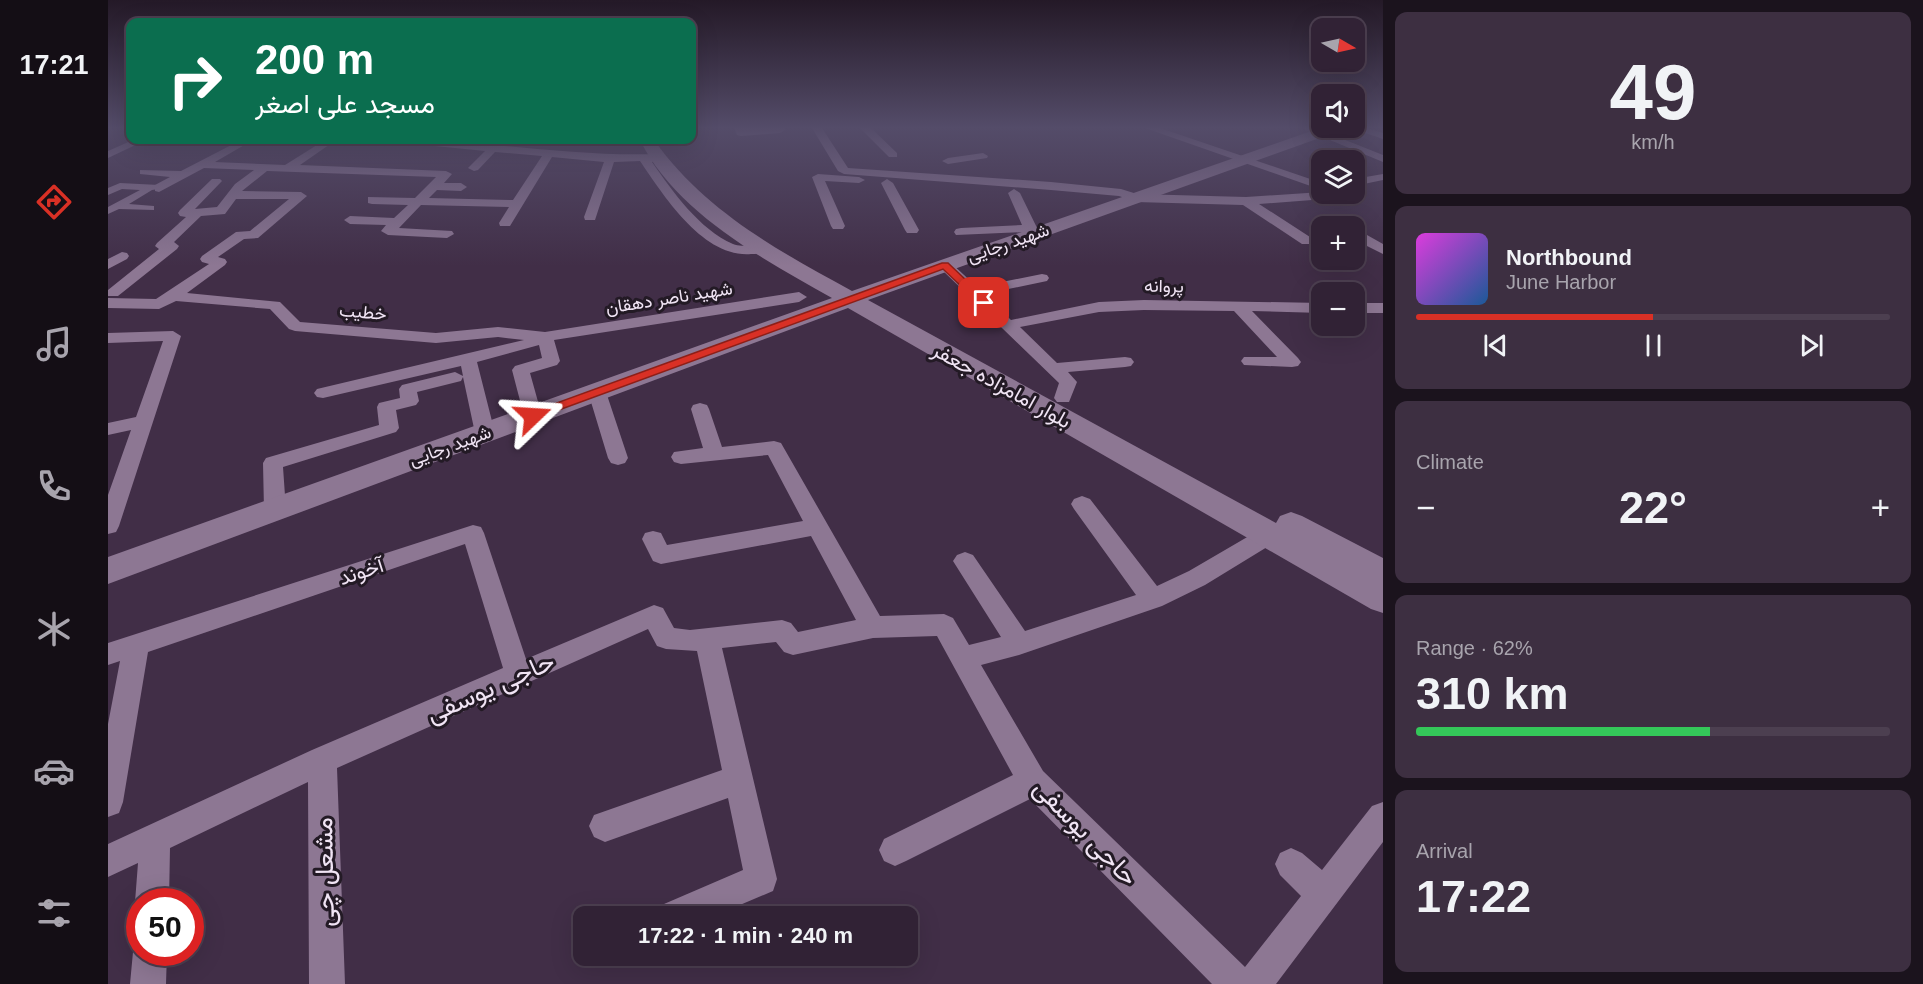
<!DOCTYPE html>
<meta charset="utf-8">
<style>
body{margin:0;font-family:Helvetica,Vazirmatn,sans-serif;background:#3d2f41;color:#f1f3f6;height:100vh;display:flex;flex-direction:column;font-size:22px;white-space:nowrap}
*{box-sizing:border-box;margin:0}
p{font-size:20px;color:#a8a4ad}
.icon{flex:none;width:33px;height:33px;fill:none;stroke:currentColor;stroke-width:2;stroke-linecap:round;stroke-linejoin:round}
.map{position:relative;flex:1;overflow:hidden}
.side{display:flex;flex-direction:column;gap:12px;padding:12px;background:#1b131d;width:540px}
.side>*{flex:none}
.banner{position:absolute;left:18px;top:18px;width:570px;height:126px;border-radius:12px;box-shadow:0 6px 24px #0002,0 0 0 2px #4c3f50;background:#0b6e4f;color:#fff;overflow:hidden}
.needle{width:39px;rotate:99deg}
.controls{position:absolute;left:1203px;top:18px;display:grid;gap:12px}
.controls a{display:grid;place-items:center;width:54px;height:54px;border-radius:12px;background:#312235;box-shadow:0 6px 24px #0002,0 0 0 2px #4c3f50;font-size:30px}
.speed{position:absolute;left:18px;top:888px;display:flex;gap:12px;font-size:30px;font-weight:700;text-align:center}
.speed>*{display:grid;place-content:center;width:78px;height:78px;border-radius:50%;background:#312235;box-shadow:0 6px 24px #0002,0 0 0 2px #4c3f50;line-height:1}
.speed .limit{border:9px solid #d22;background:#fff;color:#111}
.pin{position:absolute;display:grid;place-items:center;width:51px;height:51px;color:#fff;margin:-26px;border-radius:12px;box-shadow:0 3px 9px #0006}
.me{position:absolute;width:66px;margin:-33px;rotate:70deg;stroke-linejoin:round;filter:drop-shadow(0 0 4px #0008)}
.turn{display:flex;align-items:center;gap:21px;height:126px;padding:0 30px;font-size:27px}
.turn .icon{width:78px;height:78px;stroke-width:2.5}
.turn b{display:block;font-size:42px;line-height:51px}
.big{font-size:45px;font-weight:700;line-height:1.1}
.side .card{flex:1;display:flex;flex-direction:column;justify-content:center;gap:9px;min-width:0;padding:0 21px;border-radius:12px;background:#3d2f41}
.side .dial{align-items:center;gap:0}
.dial b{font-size:78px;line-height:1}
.song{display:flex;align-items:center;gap:18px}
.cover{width:72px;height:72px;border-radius:9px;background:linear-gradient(135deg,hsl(300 70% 55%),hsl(210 70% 35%))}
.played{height:6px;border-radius:3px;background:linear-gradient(90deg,#d93025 50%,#4c3f50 50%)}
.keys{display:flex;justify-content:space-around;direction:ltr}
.heat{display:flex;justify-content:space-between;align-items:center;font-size:33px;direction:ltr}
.charge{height:9px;border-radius:4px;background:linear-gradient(90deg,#34c759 62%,#4c3f50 0)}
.trip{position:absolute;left:465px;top:906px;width:345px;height:60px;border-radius:12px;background:#312235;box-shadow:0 6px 24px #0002,0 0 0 2px #4c3f50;font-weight:700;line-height:60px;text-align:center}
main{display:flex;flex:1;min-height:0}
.tabs{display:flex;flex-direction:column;width:108px;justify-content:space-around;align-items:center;background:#140e15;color:#a8a4ad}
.tabs .icon{width:42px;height:42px}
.tabs .on{color:#d93025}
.tabs b{font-size:27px;color:#f1f3f6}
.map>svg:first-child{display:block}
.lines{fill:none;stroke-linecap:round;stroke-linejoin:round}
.pedestrian{fill:#8d7793;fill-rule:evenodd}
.minor{fill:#8d7793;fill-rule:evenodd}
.secondary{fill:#8d7793;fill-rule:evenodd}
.route{fill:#d93025;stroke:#8d1f18;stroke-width:1.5}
.labels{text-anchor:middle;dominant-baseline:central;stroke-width:6;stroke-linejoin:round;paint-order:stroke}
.far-street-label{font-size:18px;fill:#f0e4f4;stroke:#231a25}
.street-label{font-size:21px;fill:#f0e4f4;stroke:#231a25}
.near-street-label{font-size:26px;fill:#f0e4f4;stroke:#231a25}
</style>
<main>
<nav class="tabs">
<b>17:21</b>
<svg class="icon on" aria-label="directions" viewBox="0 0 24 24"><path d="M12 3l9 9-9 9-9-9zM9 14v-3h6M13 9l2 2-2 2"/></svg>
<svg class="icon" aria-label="music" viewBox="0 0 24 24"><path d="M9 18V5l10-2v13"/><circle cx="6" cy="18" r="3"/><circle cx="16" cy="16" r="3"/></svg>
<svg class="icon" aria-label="phone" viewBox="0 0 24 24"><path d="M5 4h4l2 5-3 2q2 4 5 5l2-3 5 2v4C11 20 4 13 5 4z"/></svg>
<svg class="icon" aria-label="climate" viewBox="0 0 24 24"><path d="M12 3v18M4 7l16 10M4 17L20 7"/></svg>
<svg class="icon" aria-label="car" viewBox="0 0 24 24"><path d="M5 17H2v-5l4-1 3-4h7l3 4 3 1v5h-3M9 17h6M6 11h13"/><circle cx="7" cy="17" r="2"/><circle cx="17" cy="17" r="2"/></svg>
<svg class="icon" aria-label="filters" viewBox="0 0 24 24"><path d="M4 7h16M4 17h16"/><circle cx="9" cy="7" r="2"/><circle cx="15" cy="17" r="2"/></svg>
</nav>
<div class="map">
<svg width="1275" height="984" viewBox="0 0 1275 984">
<rect width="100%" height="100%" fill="#412e47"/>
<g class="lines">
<path class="pedestrian" d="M12,183l39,2 5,3 -12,2 -23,14 25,2v4l-35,-1 -11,5v-7l32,-17 -18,-1 -14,6v-7z"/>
<path class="minor" d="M626,128h50l1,2 -5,3 -39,3 -4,-1z
M704,128h10l26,40 203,14 70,7 16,5 109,3 76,-5v2h22l-6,4 -79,6 51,33 12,-1v8h-20l-59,-39 -107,-3 -17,-6 -68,-6 -207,-16 -6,-3z
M752,128h11l26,25v4h-8z
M1037,128h15l162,55v7z
M1193,128h14l68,27v7z
M1243,128h16l16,5v6z
M25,140h13l-38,18v-7z
M133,140h12l-38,22 70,3 40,-25h11l-36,25 146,6 6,3 -8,9h17l6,4 -6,4 -24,-1 -8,8 84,2 29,-44 -47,-4 -17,18 -4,1 -6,-3 17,-17 -80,-8 -5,-3c87,0 171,17 258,14l5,3 -11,5c21,30 47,67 81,82 11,5 26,-4 35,5 -5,5 -11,5 -17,5 -48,4 -87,-58 -111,-93l-26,1 -19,58h-10l-1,-3 20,-55 -52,-5 -42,69h-10l-1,-3 10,-16 -88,-2 -22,23 53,3 2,3 -7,4 -59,-3 -7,-4 5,-6 -36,-1 -6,-4 6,-4 44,2 14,-13 -36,-1 -4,-1v-6l47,1 21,-21 -169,-6 -25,20 59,1 6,4 -49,42 -14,1 -26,18 7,2 2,3 -2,3 -38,28 93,9 20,20 136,11 62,-6 47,5 254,-40 8,5 -8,5 -245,38 6,21 -3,4 -27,8 12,43 -2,4h-14l-2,-4 -12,-46 3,-4 27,-8 -3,-13 -62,17 18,71 -3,4 -7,2 -7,-2 -3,-4 -12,-56 -2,4 -44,11 2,9 -3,4 -20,5 3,18 -3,4 -113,35 3,43 -3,6 -8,2 -8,-2 -3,-6 -1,-47 3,-5 113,-33 -2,-18 2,-4 21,-5 -1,-9 3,-4 53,-13 8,4 -2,-10 -138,32 -6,-1 -3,-4 3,-4 207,-49 -26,-3 -62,6 -141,-12 -6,-2 -19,-20 -94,-8 -17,8 -51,-1v-10l48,1 53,-35 -7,-2 -2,-3 2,-3 34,-24 14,-1 39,-32h-53l-11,15 -24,2 -27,26 5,4 -2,3 -59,47h-10v-6l51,-41 -4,-3 2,-3 29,-26 -6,-1 -2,-3 2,-3 32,-31h8l2,2 -27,28 22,-2 18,-23 19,-14 -50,-2 -45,24 -4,-1v-6l15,-8 -30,-3v-4l41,1z
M875,153l5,3 -1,2 -39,6 -6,-3 6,-3z
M710,174l41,3 6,3 -6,3 -34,-2 20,45 -2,3h-10l-2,-3 -19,-49z
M1275,174v6l-29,6v-7z
M779,179l6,4 26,47 -2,3h-10l-2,-3 -24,-47z
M906,189l6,4 20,41 -2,3h-10l-2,-5 -70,3 -2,-3 2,-3 5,-1 61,-3 -14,-32z
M1246,234l13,1 16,9v10l-24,-12h-5z
M14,252l5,1 2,3 -2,3 -19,10v-10z
M837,261l5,1 27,25 65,-13 5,1 2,3 -2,3 -63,13 27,26 88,-18 45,-2 178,3v10l-70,-2 46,47 3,4 -3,4 -6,1 -48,-2 -3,-4 3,-4h33l-43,-46 -90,-1 -45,2 -79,15 37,36 68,-6 6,1 3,4 -3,4 -6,1 -57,5 9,10 -8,20h-12l-3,-4 5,-15 -119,-115 -2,-3 2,-3z
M1246,303h29v10h-29z
M65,331l8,5 -62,190 -3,6 -8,2v-39l23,-65 -23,5v-12l28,-6 27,-76 -55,2v-10z
M489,387l6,1 3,4 22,66 -3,5 -7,2 -7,-2 -3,-5 -20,-66 3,-4z
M592,403l7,2 2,4 13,38 52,-6 7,2 99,173 64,-2 9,4 16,27 32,-8 -48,-76 4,-6 8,-3 8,3 52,76 111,-36 -62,-86 -3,-5 3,-5 8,-3 8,3 67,87 32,-15 72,-42 8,-2 8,2 3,6 -3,6 -72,44 -43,21 -143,49 -38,10 62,106 202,196 56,-71 -21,-21 -5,-11 5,-11 11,-5 11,5 20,17 50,-64 11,-4v40l-107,142h-64l-182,-185 -124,62 -11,5 -11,-5 -5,-11 5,-11 129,-64 -76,-139 -64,2 -80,17 -9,-3 -8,-10 -54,6 55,231 -4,12 -59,25h-55l5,-12 79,-34 -15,-72 -123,44 -11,-5 -5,-11 5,-11 128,-45 -25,-119 -31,-2 -9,-3 -9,-17 -311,139 8,216h-36l-1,-202 -138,66 -1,54h-29v10l-5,-10 3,-39 -30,14v-33l204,-94 191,-82 -38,-124 -317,108 -25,150 -4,11 -11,4v-93l12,-63 -12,4v-22l365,-118 8,2 3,6 42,126 128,-54 9,3 11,20 16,2 92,-10 9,3 7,9 58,-12 -45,-84 -150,28 -8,-3 -11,-22 3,-6 8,-2 8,2 6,12 136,-24 -35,-66 -87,9 -7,-2 -3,-5 3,-5 29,-4 -12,-39 2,-4z
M32,939v13h27l-1,32h-36l3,-32z"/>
<path class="secondary" d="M1212,128h21l-2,3 -471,169 408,223 4,-7 11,-4 11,4 81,42v55l-12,-4 -523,-301 -740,276v-27l724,-259c-69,-39 -156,-85 -192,-158h14c51,71 123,110 198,151z"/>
</g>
<linearGradient id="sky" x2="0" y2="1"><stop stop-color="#241927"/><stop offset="0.48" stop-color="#544c69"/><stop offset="1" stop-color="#544c69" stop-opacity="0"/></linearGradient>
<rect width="1275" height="266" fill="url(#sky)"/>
<path class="route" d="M834,263h6l40,38v4h-7l-38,-36 -406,149 -4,1 -6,-3 2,-3z"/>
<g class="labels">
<g class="far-street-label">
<text transform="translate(900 243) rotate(-19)">شهید رجایی</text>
<text transform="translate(1056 286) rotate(1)">پروانه</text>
<text transform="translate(561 298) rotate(-9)">شهید ناصر دهقان</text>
<text transform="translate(255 312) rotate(5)">خطیب</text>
<text transform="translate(342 446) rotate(-20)">شهید رجایی</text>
</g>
<g class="street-label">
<text transform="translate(894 385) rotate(29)">بلوار امامزاده جعفر</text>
<text transform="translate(253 571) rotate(-18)">آخوند</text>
</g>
<g class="near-street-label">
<text transform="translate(382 687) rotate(-24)">حاجی یوسفی</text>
<text transform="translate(978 832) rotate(46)">حاجی یوسفی</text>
<text transform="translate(216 872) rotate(-91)">مشعل چی</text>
</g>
</g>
</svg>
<div class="controls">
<a><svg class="needle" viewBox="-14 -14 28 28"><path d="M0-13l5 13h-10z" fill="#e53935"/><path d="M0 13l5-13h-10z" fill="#a8a4ad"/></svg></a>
<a><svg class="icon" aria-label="sound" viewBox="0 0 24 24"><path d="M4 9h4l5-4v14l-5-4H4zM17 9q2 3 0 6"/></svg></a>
<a><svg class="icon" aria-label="layers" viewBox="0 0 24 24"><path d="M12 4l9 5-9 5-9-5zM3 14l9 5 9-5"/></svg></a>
<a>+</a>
<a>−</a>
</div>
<div class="speed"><div class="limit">50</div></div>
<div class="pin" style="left:876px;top:303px;background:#d93025"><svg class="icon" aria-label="arrive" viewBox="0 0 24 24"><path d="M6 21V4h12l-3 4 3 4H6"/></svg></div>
<svg class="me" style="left:425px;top:416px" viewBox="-20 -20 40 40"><path d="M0-17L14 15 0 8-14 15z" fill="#d93025" stroke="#fff" stroke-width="4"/></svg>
<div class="trip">17:22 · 1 min · 240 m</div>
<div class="banner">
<div class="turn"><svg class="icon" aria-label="right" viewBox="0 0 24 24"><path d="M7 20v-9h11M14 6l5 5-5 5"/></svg><div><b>200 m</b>مسجد علی اصغر</div></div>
</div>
</div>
<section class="side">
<div class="card dial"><b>49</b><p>km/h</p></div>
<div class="card">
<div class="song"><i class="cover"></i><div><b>Northbound</b><p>June Harbor</p></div></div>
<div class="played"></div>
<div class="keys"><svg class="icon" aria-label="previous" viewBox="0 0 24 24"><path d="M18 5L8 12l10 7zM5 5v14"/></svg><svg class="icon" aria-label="pause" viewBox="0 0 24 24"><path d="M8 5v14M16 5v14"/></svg><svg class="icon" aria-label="next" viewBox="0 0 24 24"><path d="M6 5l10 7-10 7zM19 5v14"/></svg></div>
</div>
<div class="card"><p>Climate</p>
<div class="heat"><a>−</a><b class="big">22°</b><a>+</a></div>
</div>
<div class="card"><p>Range · 62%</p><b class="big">310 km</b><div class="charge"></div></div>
<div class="card"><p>Arrival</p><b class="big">17:22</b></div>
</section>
</main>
